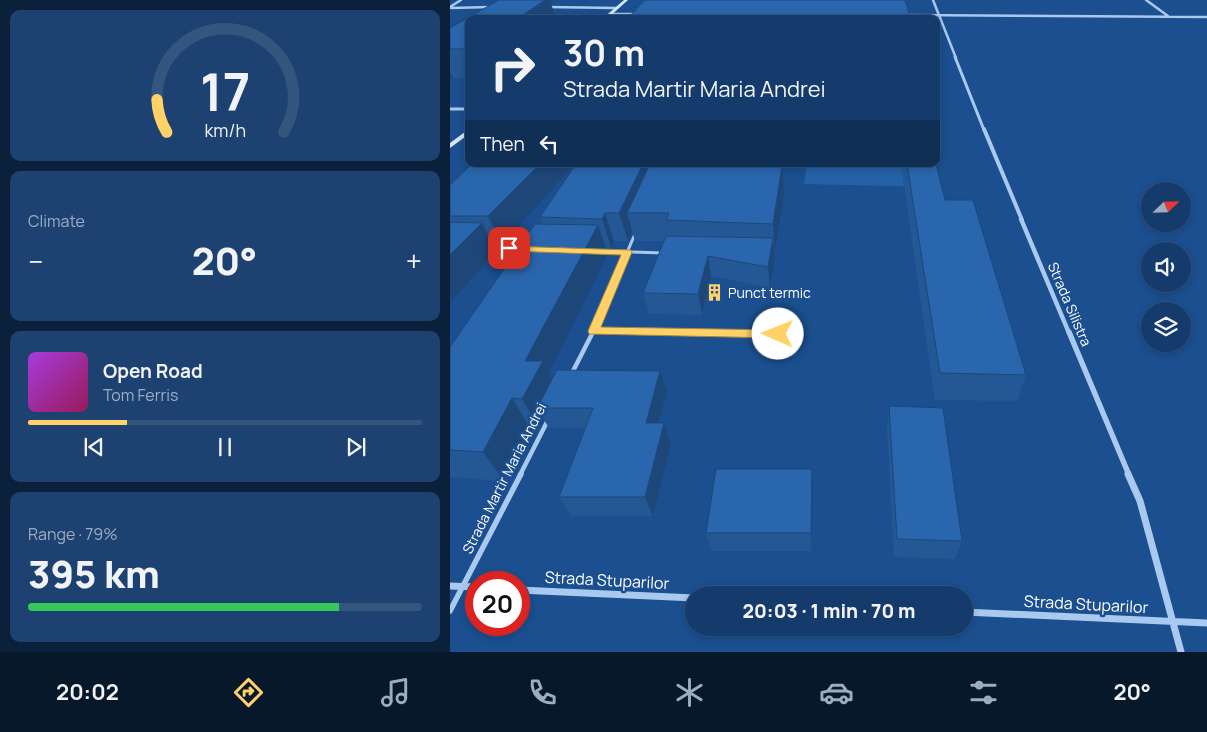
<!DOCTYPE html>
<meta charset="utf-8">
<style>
body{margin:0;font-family:Manrope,sans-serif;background:#1d4271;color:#f1f3f6;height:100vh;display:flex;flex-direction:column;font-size:19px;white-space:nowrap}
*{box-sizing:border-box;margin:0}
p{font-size:16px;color:#9dadc1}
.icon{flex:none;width:28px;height:28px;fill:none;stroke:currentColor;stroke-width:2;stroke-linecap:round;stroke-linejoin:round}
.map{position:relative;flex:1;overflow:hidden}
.side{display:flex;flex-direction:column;gap:10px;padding:10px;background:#0b203b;width:450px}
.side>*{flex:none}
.banner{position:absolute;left:15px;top:15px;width:475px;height:152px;border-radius:10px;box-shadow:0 2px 8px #0003,0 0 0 1px #33557e;background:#143b6b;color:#f1f3f6;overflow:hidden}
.needle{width:32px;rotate:67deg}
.tools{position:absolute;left:691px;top:182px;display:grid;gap:10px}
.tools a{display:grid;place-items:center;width:50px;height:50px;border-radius:50%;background:#143b6b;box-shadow:0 2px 8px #0003,0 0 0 1px #33557e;font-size:25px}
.speed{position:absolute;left:15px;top:571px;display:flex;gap:10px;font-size:25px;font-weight:700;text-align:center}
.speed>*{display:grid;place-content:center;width:65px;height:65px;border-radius:50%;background:#143b6b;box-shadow:0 2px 8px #0003,0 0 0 1px #33557e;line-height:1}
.speed .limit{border:8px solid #d22;background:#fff;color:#111}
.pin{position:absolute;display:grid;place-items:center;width:42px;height:42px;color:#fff;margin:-21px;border-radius:10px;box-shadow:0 2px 8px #0006}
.me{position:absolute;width:55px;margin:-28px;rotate:271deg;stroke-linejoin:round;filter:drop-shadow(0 0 4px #0008)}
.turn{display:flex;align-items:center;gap:18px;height:105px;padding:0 15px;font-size:22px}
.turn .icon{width:65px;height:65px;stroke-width:2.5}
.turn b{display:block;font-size:35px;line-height:42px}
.then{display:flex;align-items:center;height:48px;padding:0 15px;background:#0003;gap:10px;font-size:19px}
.big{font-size:38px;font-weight:800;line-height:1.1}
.side .card{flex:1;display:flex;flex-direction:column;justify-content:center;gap:8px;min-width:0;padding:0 18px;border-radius:10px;background:#1d4271}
.side .dial{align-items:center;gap:0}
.dial svg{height:130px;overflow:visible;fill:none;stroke:#33557e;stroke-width:7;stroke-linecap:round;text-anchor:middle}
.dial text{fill:#f1f3f6;stroke:none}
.song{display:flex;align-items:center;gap:15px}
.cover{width:60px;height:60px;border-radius:8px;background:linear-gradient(135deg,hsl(280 70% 55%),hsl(330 70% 35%))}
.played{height:5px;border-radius:2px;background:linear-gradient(90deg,#ffd166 25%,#33557e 25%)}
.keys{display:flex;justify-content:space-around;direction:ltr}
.heat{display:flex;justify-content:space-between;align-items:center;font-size:28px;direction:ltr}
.charge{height:8px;border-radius:4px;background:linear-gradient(90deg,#34c759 79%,#33557e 0)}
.trip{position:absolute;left:235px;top:586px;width:288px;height:50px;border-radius:25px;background:#143b6b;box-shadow:0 2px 8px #0003,0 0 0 1px #33557e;font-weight:800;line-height:50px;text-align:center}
.tabs{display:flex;height:80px;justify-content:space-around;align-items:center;background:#08182b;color:#9dadc1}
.tabs .icon{width:35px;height:35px}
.tabs .on{color:#ffd166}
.tabs b{font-size:22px;color:#f1f3f6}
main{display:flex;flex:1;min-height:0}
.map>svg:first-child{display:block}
.green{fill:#2461a8}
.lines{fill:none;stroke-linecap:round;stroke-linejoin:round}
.lane-far2{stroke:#a9c9ee;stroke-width:3}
.lane-far1{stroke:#a9c9ee;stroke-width:4.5}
.lane{stroke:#a9c9ee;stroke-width:5.5}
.street-far5{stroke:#a9c9ee;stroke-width:2.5}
.street-far4{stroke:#a9c9ee;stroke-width:3}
.street-far3{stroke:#a9c9ee;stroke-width:4}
.street-far2{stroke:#a9c9ee;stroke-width:4.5}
.street-far1{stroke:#a9c9ee;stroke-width:5.5}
.street{stroke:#a9c9ee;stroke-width:7}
.secondary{fill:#d6e6fa;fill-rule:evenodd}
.wall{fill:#245895}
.shaded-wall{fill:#1d4779}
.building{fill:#2a66ad;stroke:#1d4779}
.route{fill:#ffd166;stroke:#a68842}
.labels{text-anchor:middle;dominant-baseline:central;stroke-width:5;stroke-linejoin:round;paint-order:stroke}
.poi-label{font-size:14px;fill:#fff;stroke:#1b4f8f;text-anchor:start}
.street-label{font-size:14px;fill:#fff;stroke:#1b4f8f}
.near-street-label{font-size:16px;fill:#fff;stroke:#1b4f8f}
</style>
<main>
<section class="side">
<div class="card dial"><svg viewBox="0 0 100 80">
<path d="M14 69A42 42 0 1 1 86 69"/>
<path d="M14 69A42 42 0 0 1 8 49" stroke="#ffd166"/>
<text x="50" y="56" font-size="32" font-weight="700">17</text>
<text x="50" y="72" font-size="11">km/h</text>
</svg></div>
<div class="card"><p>Climate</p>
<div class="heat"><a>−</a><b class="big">20°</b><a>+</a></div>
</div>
<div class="card">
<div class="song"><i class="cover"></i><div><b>Open Road</b><p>Tom Ferris</p></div></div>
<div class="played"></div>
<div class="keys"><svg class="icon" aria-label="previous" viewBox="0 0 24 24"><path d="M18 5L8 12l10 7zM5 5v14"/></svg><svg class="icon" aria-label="pause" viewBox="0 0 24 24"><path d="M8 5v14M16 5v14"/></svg><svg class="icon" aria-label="next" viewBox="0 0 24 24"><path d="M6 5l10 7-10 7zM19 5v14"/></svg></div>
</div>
<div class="card"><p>Range · 79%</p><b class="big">395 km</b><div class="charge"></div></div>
</section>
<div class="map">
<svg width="757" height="652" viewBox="0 0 757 652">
<rect width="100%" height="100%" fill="#1b4f8f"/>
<path class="green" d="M357,164h123l5,23 -131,-3z"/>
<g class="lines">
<path class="lane-far2" d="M40,248l33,1
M152,251l61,2
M143,331l126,2
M142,333l43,-99"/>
<path class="lane-far1" d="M191,332l137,2
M122,373l21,-41
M70,475l28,-55"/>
<path class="lane" d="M0,611l71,-137"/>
<path class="street-far5" d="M483,0l23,58
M696,0l22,16
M0,7l11,-7
M97,7l69,1
M0,8l41,-1
M161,14h26
M455,15l302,2"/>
<path class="street-far4" d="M505,57l29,73
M0,109h19"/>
<path class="street-far3" d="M534,129l38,91"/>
<path class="street-far2" d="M571,219l48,114"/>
<path class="street-far1" d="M619,332l60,143"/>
<path class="street" d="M678,474l12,27 41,151
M0,586l26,1
M69,590l175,8
M514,612l243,11"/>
<path class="secondary" d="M174,0h4l-21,19h-5z
M19,129v5l-19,14v-5z"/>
</g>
<path class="wall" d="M19,19v59h-16l-3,2v-52z
M22,164h103l-73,81h-9l3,7 -46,51v-118z
M126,164h164l-1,2h43l2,28 -9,59h-1l1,5 -5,30 -59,-12 -9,39 -53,-1 -6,-21 21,-52h-29l-3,-10 -4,10h-14l-3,7 -5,-1 2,7 -59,119 3,6 115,13 -8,31 12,21 -18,72h-81l-13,-19 26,-69h-36l-5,-8 -5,8h-9l-26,53 -54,-4v-130l92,-123 -2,-7z
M451,164h35l9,36 81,175 -9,26 -82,-1z
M439,406l73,135 -7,18 -61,-2 -7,-130z
M362,469l1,19 -2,63h-99l-6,-18z"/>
<path class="shaded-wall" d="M95,0h5l6,19h-39z
M0,71l3,7 -3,2z
M90,164h35l-73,81 -14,-29z
M193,164h19l-35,49 5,18 -4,10 -9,-28z
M278,164h12l-9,29 -3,-27z
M332,166l2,28 -9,59 -2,-29z
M155,213l9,28 -3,7 -9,-29z
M32,223l14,29 -46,51v-48z
M148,225l10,29 -59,119 9,18 -21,17 7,12 -5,8 -17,-29 3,-38z
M323,238l2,20 -5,30 -2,-21z
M258,256l3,20 -9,39 -4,-21z
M210,371l7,21 -14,51 -7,-20z
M62,398l18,30 -26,53 -21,-29z
M214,423l7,21 -18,72 -8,-19z
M362,469l1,19 -2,63v-18z"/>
<path class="building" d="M49,0h46l-28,19h-48v30h-19v-21z
M195,0h260l6,19h-284z
M22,164h68l-52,52h-38v-31z
M126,164h67l-24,49h-14l-3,6 -62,-2z
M200,164h78v2h54l-9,58 -107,-4 3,-7h-42z
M457,164h29l9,36h28l53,175 -86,-2z
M0,222l32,1 -32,32z
M85,224l63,1 -73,136h18l-21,38 -10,-1 -29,54 -33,-2v-103z
M216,236l107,2 -5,29 -60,-11 -10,38 -55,-1z
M107,370l103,1 -14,52h18l-19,74h-86l34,-89h-56z
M439,406l54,2 19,133 -65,-2z
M266,469h96l-1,64h-105z"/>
<path class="route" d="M56,246l125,4 1,2 -31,75 177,3 5,4 -5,4 -189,-4 -1,-3 33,-76 -112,-4 -5,-3z"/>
<defs>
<symbol id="building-bare" viewBox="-9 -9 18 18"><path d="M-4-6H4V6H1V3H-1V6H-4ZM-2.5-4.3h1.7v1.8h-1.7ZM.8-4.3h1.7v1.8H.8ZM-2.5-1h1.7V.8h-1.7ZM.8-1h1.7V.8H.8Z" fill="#ffd166" stroke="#1b4f8f" stroke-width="2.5" paint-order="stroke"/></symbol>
</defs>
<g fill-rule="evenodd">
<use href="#building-bare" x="252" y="280" width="25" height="25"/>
</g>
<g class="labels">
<g class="poi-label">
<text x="278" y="292">Punct termic</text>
</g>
<g class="street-label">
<text transform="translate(620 304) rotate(67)">Strada Silistra</text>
<text transform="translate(54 478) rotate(-63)">Strada Martir Maria Andrei</text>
</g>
<g class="near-street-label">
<text transform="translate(157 580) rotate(3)">Strada Stuparilor</text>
<text transform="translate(636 604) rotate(3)">Strada Stuparilor</text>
</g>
</g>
</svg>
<div class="tools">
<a><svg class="needle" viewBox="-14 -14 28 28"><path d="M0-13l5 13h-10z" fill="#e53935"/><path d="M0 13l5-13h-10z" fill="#9dadc1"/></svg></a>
<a><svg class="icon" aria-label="sound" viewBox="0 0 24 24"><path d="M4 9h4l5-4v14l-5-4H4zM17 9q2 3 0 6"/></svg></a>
<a><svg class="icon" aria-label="layers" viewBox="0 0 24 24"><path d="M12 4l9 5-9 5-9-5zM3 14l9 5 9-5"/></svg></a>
</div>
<div class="speed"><div class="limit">20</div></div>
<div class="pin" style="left:59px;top:248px;background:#d93025"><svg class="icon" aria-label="arrive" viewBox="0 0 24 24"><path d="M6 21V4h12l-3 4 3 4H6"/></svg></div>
<svg class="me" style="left:328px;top:334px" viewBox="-20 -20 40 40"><circle r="19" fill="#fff"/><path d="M0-13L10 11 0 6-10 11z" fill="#ffd166"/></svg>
<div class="trip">20:03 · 1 min · 70 m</div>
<div class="banner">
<div class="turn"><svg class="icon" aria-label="right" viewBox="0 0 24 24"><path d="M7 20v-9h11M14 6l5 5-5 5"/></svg><div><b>30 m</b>Strada Martir Maria Andrei</div></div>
<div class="then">Then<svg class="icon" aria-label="left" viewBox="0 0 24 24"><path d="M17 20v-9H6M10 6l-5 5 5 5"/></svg></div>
</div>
</div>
</main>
<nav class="tabs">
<b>20:02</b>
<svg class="icon on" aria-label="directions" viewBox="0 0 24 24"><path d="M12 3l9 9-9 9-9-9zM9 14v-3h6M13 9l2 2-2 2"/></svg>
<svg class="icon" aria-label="music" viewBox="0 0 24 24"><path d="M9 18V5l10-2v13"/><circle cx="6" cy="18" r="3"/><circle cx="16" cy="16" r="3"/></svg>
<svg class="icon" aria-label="phone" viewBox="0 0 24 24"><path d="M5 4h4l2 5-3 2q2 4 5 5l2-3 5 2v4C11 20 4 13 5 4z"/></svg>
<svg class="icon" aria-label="climate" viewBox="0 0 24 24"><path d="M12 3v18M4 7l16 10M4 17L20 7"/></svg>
<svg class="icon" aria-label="car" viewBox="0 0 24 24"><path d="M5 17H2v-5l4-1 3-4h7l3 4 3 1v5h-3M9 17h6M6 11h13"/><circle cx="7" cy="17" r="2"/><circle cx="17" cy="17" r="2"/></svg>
<svg class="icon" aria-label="filters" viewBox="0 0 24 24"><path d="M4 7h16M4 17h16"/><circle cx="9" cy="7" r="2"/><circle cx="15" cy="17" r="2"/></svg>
<b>20°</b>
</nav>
